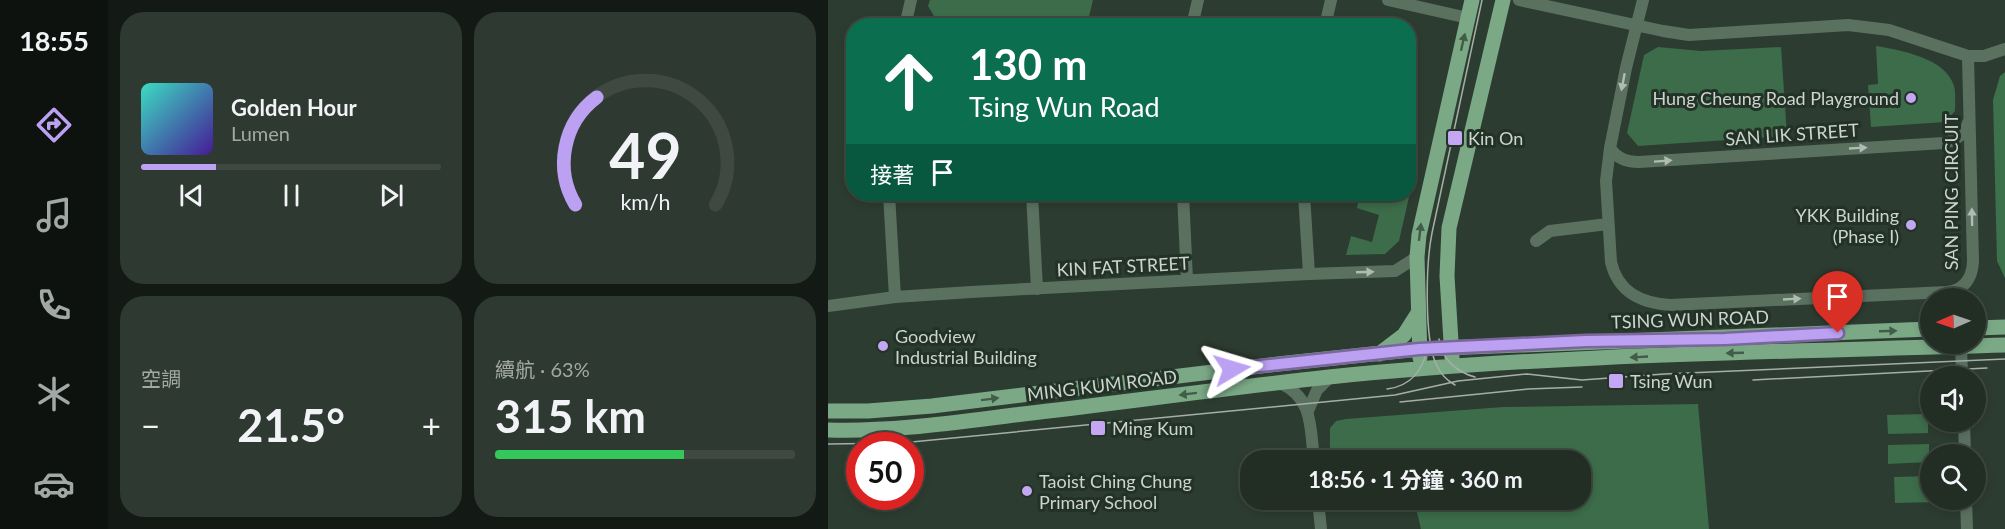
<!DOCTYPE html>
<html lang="zh-TW">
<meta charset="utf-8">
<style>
body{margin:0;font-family:Lato,"Noto Sans TC",sans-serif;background:#2e3931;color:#f1f3f6;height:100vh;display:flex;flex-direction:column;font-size:22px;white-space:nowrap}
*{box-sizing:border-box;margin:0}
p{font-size:20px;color:#a2a8a6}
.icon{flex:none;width:33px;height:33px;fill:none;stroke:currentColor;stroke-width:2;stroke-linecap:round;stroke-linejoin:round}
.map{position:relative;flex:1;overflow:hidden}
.sheet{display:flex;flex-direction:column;gap:12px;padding:12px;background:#131914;width:720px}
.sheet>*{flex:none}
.hud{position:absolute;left:18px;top:18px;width:570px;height:183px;border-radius:24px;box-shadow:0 3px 9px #0003,0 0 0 2px #3f4941;background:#0b6e4f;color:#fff;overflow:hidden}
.needle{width:39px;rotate:268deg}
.fabs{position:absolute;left:1092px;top:288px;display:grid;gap:12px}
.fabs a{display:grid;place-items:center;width:66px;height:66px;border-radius:50%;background:#222d24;box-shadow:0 3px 9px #0003,0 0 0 2px #3f4941;font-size:30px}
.speed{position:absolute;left:18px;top:432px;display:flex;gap:12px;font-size:30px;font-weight:700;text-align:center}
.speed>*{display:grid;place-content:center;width:78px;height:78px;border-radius:50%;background:#222d24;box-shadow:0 3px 9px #0003,0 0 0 2px #3f4941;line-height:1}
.speed .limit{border:9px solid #d22;background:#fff;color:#111}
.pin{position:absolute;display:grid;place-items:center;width:51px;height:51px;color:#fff;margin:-62px -26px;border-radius:50% 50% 50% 0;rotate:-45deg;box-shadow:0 0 6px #0007}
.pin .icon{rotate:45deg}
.me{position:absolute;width:66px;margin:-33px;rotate:83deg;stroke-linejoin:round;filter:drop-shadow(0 0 4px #0008)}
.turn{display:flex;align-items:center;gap:21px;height:126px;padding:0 24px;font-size:27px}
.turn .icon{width:78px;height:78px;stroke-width:2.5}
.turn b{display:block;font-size:42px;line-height:51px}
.then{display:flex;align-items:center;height:57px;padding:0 24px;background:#0003;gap:12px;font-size:22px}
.big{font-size:45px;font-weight:700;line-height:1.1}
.sheet .tile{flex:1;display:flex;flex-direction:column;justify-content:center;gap:9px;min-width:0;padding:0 21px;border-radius:24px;background:#2e3931}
.sheet .dial{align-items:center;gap:0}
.dial svg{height:156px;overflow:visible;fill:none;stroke:#3f4941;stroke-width:7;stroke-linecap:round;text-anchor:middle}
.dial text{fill:#f1f3f6;stroke:none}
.song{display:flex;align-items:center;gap:18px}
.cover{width:72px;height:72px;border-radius:9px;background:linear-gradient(135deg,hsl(170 70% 55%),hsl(260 70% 35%))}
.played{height:6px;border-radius:3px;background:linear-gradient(90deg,#bca0f2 25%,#3f4941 25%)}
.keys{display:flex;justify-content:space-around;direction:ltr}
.heat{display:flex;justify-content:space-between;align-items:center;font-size:33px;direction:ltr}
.charge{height:9px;border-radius:4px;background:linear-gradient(90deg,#34c759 63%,#3f4941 0)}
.sheet .tiles{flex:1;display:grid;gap:12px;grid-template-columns:repeat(2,1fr)}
.trip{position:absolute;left:412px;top:450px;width:351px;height:60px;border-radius:24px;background:#222d24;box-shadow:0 3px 9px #0003,0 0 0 2px #3f4941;font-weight:700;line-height:60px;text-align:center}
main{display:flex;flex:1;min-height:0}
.tab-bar{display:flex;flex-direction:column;width:108px;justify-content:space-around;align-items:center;background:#0e120e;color:#a2a8a6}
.tab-bar .icon{width:42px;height:42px}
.tab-bar .selected{color:#bca0f2}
.tab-bar b{font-size:27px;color:#f1f3f6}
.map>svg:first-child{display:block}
.green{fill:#3c6c49}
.forest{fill:#3c714b}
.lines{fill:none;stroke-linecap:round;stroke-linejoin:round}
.minor{stroke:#5b7160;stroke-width:12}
.major{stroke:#7ba986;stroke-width:15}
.tram{stroke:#a6afa7;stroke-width:1.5}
.oneway{fill:#425c48}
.oneway2{fill:#b0bbb2}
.route-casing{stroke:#7a689d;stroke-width:15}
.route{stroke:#bca0f2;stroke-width:10}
.poi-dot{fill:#c3a7f2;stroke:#233227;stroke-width:2}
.labels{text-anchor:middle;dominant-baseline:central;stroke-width:6;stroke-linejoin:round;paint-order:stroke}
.poi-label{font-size:18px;fill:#ccd4cd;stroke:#233227;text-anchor:start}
.street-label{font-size:18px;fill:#ccd4cd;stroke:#233227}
</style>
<main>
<nav class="tab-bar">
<b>18:55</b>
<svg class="icon selected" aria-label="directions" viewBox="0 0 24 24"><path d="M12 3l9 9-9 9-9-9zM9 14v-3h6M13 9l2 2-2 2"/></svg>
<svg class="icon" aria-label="music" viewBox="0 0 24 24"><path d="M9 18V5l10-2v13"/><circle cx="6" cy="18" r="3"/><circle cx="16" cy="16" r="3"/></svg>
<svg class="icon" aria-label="phone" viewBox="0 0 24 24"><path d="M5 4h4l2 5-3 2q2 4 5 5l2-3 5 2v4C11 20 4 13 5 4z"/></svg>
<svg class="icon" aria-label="climate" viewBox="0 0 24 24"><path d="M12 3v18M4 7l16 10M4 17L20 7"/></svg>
<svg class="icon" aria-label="car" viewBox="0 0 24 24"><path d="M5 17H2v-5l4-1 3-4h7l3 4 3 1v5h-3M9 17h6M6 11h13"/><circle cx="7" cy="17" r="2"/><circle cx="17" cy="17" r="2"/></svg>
</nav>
<section class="sheet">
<div class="tiles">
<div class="tile">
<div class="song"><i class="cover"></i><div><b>Golden Hour</b><p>Lumen</p></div></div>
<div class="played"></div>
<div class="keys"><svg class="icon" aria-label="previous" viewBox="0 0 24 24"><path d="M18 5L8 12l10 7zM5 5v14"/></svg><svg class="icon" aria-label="pause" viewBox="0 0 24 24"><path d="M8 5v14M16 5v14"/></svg><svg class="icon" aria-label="next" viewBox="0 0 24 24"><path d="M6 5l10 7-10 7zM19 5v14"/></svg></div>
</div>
<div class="tile dial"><svg viewBox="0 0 100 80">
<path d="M14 69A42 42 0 1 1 86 69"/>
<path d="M14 69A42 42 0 0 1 25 14" stroke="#bca0f2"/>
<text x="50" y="56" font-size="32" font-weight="700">49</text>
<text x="50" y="72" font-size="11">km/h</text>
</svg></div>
<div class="tile"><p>空調</p>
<div class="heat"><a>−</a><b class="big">21.5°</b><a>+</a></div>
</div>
<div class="tile"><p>續航 · 63%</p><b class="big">315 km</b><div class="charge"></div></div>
</div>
</section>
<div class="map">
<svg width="1177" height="529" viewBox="0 0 1177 529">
<rect width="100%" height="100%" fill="#2d3c30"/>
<path class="green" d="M102,0h163l-6,25 -147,1 -12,-20z
M1048,46c24,4 70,12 78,40 2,8 1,17 1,25l-10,11 -74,5 -3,-42 10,-1z
M830,47l43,4 80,-4 6,89 -149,10 -11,-13 17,-78z
M581,164l7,2 -17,75 -14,13 -39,1 5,-19 21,6 7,-27 -22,-7 3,-14h48z
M870,404l11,125h-288l-7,-29h167v-40h-251v-32l6,-7 10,-2 157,-12z
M1100,414v19l-40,1 -1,-19z
M1101,444v18l-41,2v-19z
M1102,476v24h9v2l-44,1 -1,-26z"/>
<path class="forest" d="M1177,72v206l-8,-17 -4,-161 7,-24z"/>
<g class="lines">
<path class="minor" d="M560,0l80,18
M691,0l144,31 26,4 159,-10 41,5 79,26h16l21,-7
M815,0l-17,68 -16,80 -4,33 5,81c7,30 29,41 59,43l277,-13c17,-2 25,-13 26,-30l-5,-206
M77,26l6,-26
M364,26l6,-26
M497,26l6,-26
M782,148c7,11 17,14 29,14l305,-19c12,-3 21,-8 24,-20
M61,194l6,103
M204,194l5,95
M355,194l4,86
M476,194l5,80
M708,241l14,-10 58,-7
M0,306l67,-9 76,-5 338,-18 86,-3 22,-14
M1133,344l1,32
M452,383c34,15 30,46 34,77
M480,411l9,-21 13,-13
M1136,422l1,32
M490,500l3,29
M1138,500l1,29"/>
<path class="major" d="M1148,328l29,-1
M551,354l25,-19 14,-22
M592,358l-3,-101 2,-22 53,-235
M624,358l-5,-82 2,-48 54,-228
M0,411h40l64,-5 346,-42 141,-15 511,-20
M0,430c65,2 130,-8 195,-16 102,-12 204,-26 306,-37 225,-23 451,-25 676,-32"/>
<path class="tram" d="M611,339c3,20 17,33 36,38
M925,380l234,-12
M627,385c-9,-5 -15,-12 -19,-21 -12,-27 -10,-101 -4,-131l50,-233
M559,389c25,-3 37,-20 41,-44
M572,402l128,-13 54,-2
M0,444l73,-1 494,-48 63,-14 69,-7 55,6 82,-6 341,-15"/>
</g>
<defs><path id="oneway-solid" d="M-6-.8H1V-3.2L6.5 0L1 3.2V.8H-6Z" transform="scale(1.5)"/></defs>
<g class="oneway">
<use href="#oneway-solid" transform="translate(635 42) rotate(-77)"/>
<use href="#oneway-solid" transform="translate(592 232) rotate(-83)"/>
<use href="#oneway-solid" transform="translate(1060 331) rotate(-2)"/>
<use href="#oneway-solid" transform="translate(907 353) rotate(178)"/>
<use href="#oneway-solid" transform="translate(811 357) rotate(177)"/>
<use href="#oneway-solid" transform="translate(360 394) rotate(173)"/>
<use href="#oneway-solid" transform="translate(162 399) rotate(-7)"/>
</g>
<g class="oneway2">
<use href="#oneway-solid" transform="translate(795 82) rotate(101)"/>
<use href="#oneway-solid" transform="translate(1030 148) rotate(-3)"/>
<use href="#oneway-solid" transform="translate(835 161) rotate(-4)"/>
<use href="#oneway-solid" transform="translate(1144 217) rotate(-91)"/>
<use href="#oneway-solid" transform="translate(537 272) rotate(-2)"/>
<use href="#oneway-solid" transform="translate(964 299) rotate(-3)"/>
</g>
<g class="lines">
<defs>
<path id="route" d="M404,369l187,-20 167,-8 139,-2 113,-6"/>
</defs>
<use href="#route" class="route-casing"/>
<use href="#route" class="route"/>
</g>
<g class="poi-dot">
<circle cx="1083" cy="98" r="6"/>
<rect x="619" y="130" width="16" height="16" rx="3"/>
<circle cx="1083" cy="225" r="6"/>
<circle cx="55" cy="346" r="6"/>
<rect x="780" y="373" width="16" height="16" rx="3"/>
<rect x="262" y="420" width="16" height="16" rx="3"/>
<circle cx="199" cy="491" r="6"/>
</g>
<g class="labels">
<g class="poi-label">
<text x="1071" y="98" text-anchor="end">Hung Cheung Road Playground</text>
<text x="640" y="138">Kin On</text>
<text x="1071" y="215" text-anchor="end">YKK Building<tspan x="1071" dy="21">(Phase I)</tspan></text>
<text x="67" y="336">Goodview<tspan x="67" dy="21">Industrial Building</tspan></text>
<text x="802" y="381">Tsing Wun</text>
<text x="284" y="428">Ming Kum</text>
<text x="211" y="481">Taoist Ching Chung<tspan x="211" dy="21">Primary School</tspan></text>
</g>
<g class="street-label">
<text transform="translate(964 134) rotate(-4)">SAN LIK STREET</text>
<text transform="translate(1123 192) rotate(-90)">SAN PING CIRCUIT</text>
<text transform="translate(295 266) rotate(-3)">KIN FAT STREET</text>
<text transform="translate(862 319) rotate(-2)">TSING WUN ROAD</text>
<text transform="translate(274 385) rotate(-7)">MING KUM ROAD</text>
</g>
</g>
</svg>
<div class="fabs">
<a><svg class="needle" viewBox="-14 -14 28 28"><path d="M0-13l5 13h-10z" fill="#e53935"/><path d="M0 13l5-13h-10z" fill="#a2a8a6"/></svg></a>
<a><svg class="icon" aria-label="sound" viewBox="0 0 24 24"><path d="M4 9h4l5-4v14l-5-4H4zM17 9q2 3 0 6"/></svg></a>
<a><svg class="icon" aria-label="search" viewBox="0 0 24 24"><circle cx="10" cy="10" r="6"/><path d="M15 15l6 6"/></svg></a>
</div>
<div class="speed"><div class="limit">50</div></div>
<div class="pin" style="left:1010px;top:333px;background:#d93025"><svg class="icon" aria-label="arrive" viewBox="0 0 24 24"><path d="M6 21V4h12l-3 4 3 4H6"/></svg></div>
<svg class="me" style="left:404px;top:369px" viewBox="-20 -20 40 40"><path d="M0-17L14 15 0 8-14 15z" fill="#bca0f2" stroke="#fff" stroke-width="4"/></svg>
<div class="trip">18:56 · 1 分鐘 · 360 m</div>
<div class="hud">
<div class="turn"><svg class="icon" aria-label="ahead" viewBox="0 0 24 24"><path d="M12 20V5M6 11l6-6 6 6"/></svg><div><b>130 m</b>Tsing Wun Road</div></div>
<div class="then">接著<svg class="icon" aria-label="arrive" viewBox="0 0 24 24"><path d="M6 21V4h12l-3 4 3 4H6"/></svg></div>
</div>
</div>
</main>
